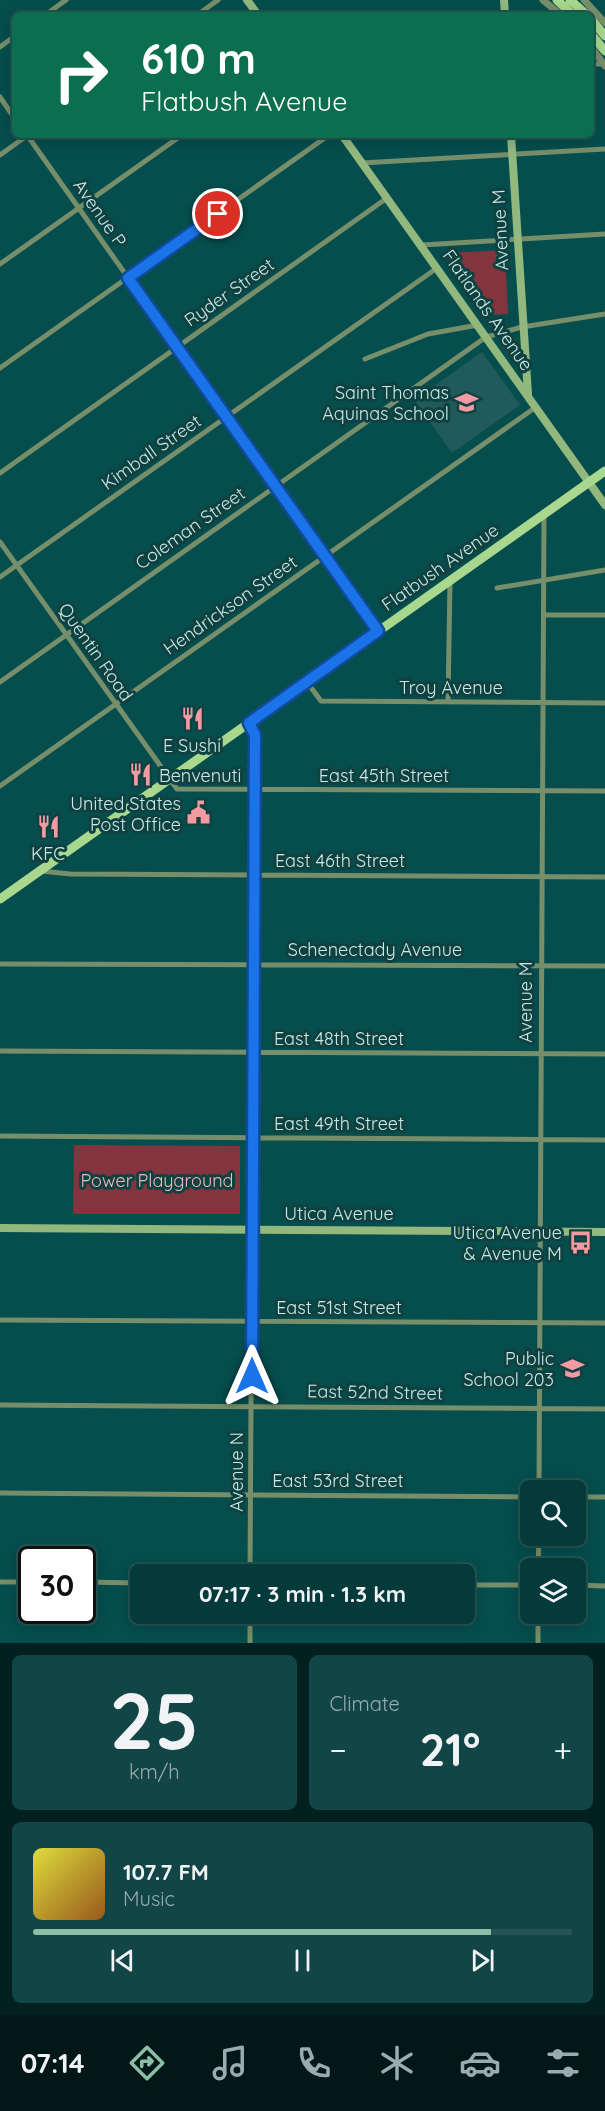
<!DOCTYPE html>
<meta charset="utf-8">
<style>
body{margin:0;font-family:Quicksand,sans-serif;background:#124545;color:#f1f3f6;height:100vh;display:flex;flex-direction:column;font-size:22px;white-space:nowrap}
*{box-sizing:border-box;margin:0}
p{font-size:20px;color:#97adaf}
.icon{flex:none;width:33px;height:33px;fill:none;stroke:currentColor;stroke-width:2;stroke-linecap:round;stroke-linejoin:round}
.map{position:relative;height:1643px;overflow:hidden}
.side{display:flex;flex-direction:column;gap:12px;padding:12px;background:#022020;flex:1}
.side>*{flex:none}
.top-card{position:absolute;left:12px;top:12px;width:582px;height:126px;border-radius:9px;box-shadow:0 3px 15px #0003,0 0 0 2px #255454;background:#0b6e4f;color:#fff;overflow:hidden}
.controls{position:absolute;left:520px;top:1480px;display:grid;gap:12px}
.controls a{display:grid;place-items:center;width:66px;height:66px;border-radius:9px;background:#043a3a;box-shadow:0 3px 15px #0003,0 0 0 2px #255454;font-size:30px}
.speed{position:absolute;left:18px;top:1546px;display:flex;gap:12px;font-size:30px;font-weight:700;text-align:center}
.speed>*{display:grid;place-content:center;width:78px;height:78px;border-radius:50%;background:#043a3a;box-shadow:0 3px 15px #0003,0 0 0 2px #255454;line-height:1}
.speed .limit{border:3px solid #111;border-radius:9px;background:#fff;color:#111}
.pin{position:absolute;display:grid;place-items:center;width:51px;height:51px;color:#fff;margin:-26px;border:3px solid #fff;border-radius:50%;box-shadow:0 2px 6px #0007}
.me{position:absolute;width:66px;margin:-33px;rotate:0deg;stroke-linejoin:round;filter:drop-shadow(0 0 4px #0008)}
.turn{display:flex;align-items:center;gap:21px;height:126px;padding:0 30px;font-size:27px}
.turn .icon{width:78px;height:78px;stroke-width:2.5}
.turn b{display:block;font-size:42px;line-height:51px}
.big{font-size:45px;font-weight:700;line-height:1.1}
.side .widget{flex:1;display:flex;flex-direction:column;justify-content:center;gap:9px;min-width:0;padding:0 21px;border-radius:9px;background:#124545}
.side .dial{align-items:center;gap:0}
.dial b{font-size:78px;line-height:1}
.song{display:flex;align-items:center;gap:18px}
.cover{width:72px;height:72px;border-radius:9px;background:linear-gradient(135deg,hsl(60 70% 55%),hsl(30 70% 35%))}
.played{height:6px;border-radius:3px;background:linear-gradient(90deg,#8abfa5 85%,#255454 85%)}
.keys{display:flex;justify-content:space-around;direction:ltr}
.heat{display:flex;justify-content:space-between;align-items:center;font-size:33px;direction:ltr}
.side .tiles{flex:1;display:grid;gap:12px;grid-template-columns:1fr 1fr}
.widget:last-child{grid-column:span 2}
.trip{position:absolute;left:130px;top:1564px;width:345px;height:60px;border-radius:9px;background:#043a3a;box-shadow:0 3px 15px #0003,0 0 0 2px #255454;font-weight:700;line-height:60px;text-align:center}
.menu{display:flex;height:96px;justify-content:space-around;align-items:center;background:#021717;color:#97adaf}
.menu .icon{width:42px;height:42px}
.menu .current{color:#8abfa5}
.menu b{font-size:27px;color:#f1f3f6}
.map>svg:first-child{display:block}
.built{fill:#215a5a}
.green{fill:#84343f}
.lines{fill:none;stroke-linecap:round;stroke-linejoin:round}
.minor{stroke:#778e6a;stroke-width:5}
.tertiary{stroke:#778e6a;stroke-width:7}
.secondary{stroke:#93b87e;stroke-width:8}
.primary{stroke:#a8d78d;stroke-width:9}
.route-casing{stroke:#114b97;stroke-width:15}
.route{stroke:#1a73e8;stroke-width:10}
.labels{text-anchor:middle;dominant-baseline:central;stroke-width:6;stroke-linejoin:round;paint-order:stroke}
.street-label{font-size:18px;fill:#cbe9e8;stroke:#104141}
.poi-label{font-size:18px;fill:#cbe9e8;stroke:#104141;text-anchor:end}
.park-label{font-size:18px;fill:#f0b8bb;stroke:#104141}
</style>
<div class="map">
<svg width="605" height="1643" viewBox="0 0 605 1643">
<rect width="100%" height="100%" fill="#054e4d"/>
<path class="built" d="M482,352l38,53 -68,48 -38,-53z"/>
<path class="green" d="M505,250l3,64 -19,1 -46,-62z
M516,339l1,19 -5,1 -11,-14 2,-3z
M74,1145l166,1v68h-167z"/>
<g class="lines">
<path class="minor" d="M45,15l21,-15
M197,15l21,-15
M0,47l15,-11
M591,64h14
M0,97l15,22
M27,135l351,496
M0,155l28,-20
M362,163l243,-14
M422,245l183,-11
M0,264l182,-129
M365,359l63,-25 50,-9
M0,368l329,-233
M0,473l387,-275
M0,542l177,247 428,2
M0,577l437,-309
M497,588l108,-18
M544,615h61
M0,682l486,-345 36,-10 83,-13
M307,682l14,19 284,2
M448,702l2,-120
M249,723l6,12 -5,840
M0,786l536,-379
M41,871l29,3 535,3
M0,964l605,2
M0,1051l605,3
M0,1136l605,4
M0,1320l605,3
M0,1405l605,4
M539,1491l5,-976
M0,1493l531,4
M576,1497h29
M538,1569l1,-33
M0,1582h32
M82,1582l59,1
M465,1585h66
M576,1585l29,1
M250,1643v-29
M538,1643v-29"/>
<path class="tertiary" d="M543,0l18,15
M584,0l21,23
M591,47l14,19"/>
<path class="secondary" d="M247,0l11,15
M504,0l1,15
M342,135l263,370
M511,135l17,259
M0,1228l605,4"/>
<path class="primary" d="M557,0l16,15
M570,0l17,15
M591,19l14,17
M591,34l14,17
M0,899l605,-428"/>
</g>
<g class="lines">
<defs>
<path id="route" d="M218,214l-90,64 250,353 -129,92 6,12 -3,641"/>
</defs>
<use href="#route" class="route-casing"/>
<use href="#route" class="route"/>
</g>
<defs>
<symbol id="school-bare" viewBox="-9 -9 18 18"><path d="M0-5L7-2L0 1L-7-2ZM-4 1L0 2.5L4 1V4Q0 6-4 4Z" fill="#f49aa2" stroke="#104141" stroke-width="2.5" paint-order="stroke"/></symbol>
<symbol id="restaurant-bare" viewBox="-9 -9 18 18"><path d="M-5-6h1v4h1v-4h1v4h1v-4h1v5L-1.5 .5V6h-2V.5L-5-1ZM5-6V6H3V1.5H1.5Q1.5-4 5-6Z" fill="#f49aa2" stroke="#104141" stroke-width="2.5" paint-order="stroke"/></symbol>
<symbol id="civic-bare" viewBox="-9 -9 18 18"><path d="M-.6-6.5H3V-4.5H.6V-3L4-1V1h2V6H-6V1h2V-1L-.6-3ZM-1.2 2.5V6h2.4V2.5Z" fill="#f49aa2" stroke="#104141" stroke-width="2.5" paint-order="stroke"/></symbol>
<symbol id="bus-bare" viewBox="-9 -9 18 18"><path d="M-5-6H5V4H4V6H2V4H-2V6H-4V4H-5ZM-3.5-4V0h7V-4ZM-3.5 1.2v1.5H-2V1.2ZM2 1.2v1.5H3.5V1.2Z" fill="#f49aa2" stroke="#104141" stroke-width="2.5" paint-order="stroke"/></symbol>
</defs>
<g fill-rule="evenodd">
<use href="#school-bare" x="450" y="386" width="33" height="33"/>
<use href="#restaurant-bare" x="176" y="702" width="33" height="33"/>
<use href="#restaurant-bare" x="124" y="758" width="33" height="33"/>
<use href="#civic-bare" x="182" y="796" width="33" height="33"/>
<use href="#restaurant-bare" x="32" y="810" width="33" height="33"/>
<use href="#bus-bare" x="564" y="1226" width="33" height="33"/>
<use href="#school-bare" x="556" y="1352" width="33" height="33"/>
</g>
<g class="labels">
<g class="street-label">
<text transform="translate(100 213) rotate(55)">Avenue P</text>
<text transform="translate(500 230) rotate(-93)">Avenue M</text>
<text transform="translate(229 292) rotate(-35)">Ryder Street</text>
<text transform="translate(488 310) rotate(55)">Flatlands Avenue</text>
<text transform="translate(151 452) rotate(-35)">Kimball Street</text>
<text transform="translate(190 528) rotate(-35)">Coleman Street</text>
<text transform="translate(440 567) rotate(-35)">Flatbush Avenue</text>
<text transform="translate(230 605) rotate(-35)">Hendrickson Street</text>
<text transform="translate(96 652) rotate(55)">Quentin Road</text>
<text x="451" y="687">Troy Avenue</text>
<text x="384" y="775">East 45th Street</text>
<text x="340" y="860">East 46th Street</text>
<text x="375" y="949">Schenectady Avenue</text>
<text transform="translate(525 1002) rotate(-90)">Avenue M</text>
<text x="339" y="1038">East 48th Street</text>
<text x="339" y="1123">East 49th Street</text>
<text x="339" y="1213">Utica Avenue</text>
<text x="339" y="1307">East 51st Street</text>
<text transform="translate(375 1392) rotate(1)">East 52nd Street</text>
<text transform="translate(236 1472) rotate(-90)">Avenue N</text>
<text x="338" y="1480">East 53rd Street</text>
</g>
<g class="poi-label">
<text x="449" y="392">Saint Thomas<tspan x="449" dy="21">Aquinas School</tspan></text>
<text x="192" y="745" text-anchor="middle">E Sushi</text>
<text x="159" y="775" text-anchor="start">Benvenuti</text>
<text x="181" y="803">United States<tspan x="181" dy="21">Post Office</tspan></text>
<text x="48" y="853" text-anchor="middle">KFC</text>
<text x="562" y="1232">Utica Avenue<tspan x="562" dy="21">&amp; Avenue M</tspan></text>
<text x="554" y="1358">Public<tspan x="554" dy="21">School 203</tspan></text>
</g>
<g class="park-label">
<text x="157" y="1180">Power Playground</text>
</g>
</g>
</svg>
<div class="controls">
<a><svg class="icon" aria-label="search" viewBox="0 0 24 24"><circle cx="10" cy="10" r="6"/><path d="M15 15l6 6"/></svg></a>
<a><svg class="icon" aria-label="layers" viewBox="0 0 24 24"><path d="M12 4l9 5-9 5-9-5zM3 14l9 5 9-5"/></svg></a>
</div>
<div class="speed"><div class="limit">30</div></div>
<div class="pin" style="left:218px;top:214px;background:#d93025"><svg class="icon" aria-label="arrive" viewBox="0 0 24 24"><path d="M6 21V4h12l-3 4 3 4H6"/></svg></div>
<svg class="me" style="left:252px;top:1376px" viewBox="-20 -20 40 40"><path d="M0-17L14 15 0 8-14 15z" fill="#1a73e8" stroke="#fff" stroke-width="4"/></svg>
<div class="trip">07:17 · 3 min · 1.3 km</div>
<div class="top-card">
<div class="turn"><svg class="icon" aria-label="right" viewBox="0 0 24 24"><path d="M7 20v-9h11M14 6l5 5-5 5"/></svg><div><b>610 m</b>Flatbush Avenue</div></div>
</div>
</div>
<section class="side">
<div class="tiles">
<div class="widget dial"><b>25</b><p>km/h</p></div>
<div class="widget"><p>Climate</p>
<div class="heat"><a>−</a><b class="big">21°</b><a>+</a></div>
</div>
<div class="widget">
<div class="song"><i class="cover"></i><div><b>107.7 FM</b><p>Music</p></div></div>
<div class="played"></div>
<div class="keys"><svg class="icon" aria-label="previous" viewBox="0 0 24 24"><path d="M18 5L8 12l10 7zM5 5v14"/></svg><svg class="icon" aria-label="pause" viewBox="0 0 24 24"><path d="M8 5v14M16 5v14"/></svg><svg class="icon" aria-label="next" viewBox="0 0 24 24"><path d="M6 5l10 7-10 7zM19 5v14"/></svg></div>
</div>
</div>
</section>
<nav class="menu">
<b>07:14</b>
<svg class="icon current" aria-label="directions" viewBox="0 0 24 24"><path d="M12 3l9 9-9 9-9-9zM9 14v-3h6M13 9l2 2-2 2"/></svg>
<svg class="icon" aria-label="music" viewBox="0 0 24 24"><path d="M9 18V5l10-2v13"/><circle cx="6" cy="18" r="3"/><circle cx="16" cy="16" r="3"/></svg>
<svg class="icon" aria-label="phone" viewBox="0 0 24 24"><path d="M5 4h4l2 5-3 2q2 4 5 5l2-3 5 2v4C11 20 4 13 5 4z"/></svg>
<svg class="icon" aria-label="climate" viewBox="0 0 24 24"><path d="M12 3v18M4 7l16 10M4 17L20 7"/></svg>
<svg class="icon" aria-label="car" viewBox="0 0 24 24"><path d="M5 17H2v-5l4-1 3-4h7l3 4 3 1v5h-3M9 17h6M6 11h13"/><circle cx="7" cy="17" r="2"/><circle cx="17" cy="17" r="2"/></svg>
<svg class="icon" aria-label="filters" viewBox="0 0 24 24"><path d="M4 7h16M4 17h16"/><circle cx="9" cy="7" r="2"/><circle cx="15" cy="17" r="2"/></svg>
</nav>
